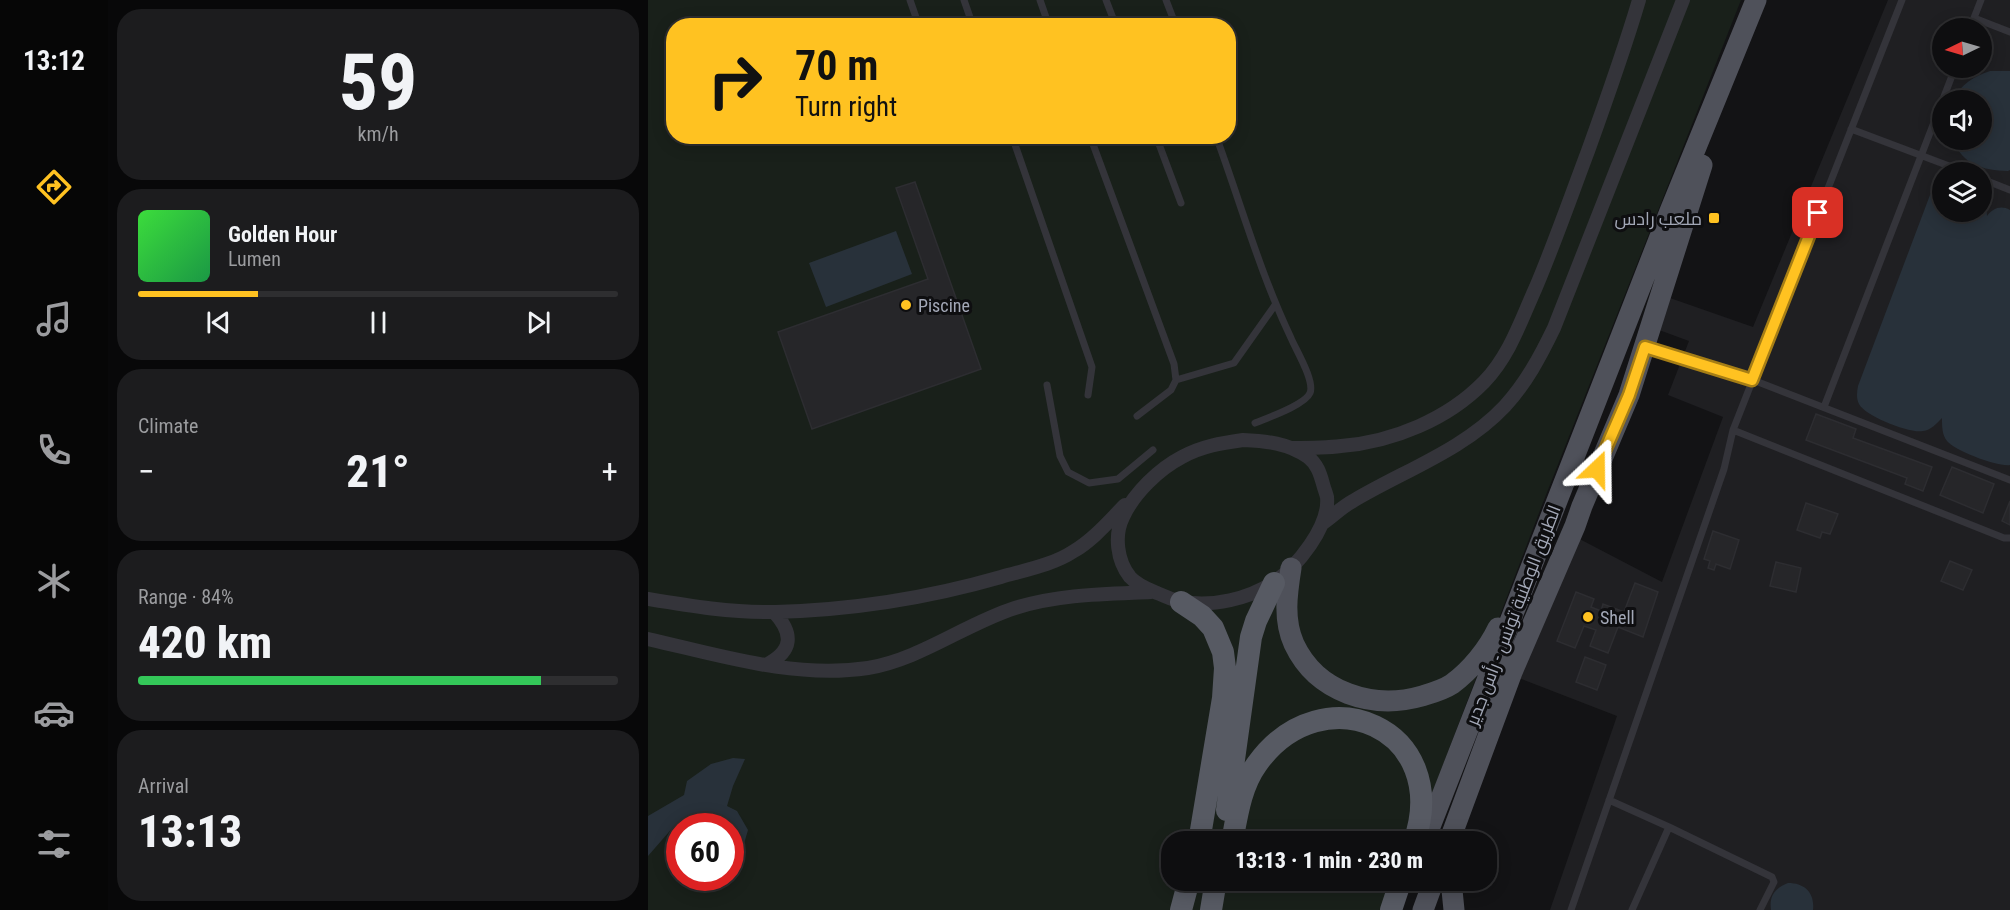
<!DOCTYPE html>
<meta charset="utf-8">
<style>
body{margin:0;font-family:"Roboto Condensed",Cairo,sans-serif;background:#1c1c1e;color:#f1f3f6;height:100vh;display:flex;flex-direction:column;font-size:22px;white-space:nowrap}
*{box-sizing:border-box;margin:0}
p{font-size:20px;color:#9b9c9f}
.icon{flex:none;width:33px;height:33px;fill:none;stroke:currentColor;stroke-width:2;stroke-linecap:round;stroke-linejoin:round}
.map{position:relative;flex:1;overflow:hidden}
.drawer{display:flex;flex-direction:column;gap:9px;padding:9px;background:#080809;width:540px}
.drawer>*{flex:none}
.hud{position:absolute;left:18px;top:18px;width:570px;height:126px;border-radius:24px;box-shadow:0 3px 15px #0003,0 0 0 2px #2e2e30;background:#ffc221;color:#111;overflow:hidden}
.needle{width:39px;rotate:265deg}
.tools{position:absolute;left:1284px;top:18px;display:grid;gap:12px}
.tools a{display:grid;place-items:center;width:60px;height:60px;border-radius:50%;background:#0e0e10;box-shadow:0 3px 15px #0003,0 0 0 2px #2e2e30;font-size:30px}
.speed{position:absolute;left:18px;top:813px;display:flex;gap:12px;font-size:30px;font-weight:700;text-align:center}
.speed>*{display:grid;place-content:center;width:78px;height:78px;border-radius:50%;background:#0e0e10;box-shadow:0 3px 15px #0003,0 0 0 2px #2e2e30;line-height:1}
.speed .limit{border:9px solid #d22;background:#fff;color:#111}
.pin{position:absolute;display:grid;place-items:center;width:51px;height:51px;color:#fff;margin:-26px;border-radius:12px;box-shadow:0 3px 9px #0006}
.me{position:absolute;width:66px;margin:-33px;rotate:23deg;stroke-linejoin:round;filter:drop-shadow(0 0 4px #0008)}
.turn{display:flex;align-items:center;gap:21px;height:126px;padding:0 30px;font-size:27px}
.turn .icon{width:78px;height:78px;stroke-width:2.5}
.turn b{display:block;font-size:42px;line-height:51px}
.big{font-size:45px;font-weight:800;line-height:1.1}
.drawer .tile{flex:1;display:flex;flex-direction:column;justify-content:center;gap:9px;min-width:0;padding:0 21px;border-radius:24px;background:#1c1c1e}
.drawer .dial{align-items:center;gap:0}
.dial b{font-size:78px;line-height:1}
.song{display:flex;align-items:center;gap:18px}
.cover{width:72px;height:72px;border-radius:9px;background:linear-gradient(135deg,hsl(120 70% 55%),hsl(140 70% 35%))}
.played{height:6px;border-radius:3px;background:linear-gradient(90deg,#ffc221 25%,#2e2e30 25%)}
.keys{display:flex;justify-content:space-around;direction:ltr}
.heat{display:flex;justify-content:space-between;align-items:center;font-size:33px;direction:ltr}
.charge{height:9px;border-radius:4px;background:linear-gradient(90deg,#34c759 84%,#2e2e30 0)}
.trip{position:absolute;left:513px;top:831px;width:336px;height:60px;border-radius:24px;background:#0e0e10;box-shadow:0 3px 15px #0003,0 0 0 2px #2e2e30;font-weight:800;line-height:60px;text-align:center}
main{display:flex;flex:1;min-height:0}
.menu{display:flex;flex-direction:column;width:108px;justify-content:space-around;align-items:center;background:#060606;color:#9b9c9f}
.menu .icon{width:42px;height:42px}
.menu .active{color:#ffc221}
.menu b{font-size:27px;color:#f1f3f6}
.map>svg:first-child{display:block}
.built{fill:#1f1f22;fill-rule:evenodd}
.green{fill:#19201a;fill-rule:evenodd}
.water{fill:#28313a}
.building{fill:#262629;stroke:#2d2d31;stroke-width:1.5}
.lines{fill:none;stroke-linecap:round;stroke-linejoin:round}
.service{stroke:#34343a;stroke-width:7}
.minor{stroke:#34343a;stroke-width:14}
.primary{stroke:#4f515a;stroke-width:21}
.trunk{stroke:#575a63;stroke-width:22}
.route-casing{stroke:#a67e15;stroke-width:15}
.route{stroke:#ffc221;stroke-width:10}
.poi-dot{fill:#ffc221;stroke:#0e0e10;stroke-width:2}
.labels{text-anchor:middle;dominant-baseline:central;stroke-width:6;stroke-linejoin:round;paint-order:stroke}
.poi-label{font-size:18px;fill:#a3a8b7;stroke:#0e0e10;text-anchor:start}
.street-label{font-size:18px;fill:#a3a8b7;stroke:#0e0e10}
</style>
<main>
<nav class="menu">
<b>13:12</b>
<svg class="icon active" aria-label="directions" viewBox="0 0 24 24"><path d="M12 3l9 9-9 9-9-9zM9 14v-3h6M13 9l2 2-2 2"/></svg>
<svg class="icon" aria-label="music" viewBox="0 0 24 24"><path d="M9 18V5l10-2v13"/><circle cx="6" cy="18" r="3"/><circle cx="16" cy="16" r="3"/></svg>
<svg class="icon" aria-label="phone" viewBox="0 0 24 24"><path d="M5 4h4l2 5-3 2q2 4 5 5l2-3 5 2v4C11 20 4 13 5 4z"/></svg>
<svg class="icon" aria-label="climate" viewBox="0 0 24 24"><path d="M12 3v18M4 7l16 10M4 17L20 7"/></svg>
<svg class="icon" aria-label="car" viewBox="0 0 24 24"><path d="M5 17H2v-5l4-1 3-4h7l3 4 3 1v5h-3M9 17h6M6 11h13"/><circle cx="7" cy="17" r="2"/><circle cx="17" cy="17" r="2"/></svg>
<svg class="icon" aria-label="filters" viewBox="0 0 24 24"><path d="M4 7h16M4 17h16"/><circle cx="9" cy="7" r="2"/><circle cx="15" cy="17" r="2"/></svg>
</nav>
<section class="drawer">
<div class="tile dial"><b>59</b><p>km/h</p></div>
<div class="tile">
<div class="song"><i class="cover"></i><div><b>Golden Hour</b><p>Lumen</p></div></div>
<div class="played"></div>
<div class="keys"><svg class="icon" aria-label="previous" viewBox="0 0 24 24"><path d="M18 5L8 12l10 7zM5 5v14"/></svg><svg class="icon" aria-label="pause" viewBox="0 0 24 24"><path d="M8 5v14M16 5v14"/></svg><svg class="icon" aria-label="next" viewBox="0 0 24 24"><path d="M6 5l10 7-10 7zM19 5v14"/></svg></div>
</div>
<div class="tile"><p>Climate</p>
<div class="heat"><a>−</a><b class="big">21°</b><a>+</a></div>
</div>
<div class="tile"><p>Range · 84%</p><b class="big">420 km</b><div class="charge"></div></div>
<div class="tile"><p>Arrival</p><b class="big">13:13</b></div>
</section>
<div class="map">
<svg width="1362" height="910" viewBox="0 0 1362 910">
<rect width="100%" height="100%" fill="#131315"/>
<path class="built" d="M1240,0h122v910h-460l67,-194 -103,-40 56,-142 92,48 61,-165 -55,-22 21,-54 -30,-11 11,-32 83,29zM1294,28h40v40h-40zM1294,100h40v40h-40zM1294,172h40v40h-40z"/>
<path class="green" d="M0,0h1093l-199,505 -128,336 -242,1v38l228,1 -11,29h-741zM26,26h554v110h-554zM32,826h50v52h-50z"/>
<path class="water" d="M1342,71h20v99l-2,1c-26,-1 -45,-6 -55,-31h29v-40h-29c8,-16 20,-23 37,-29z
M1294,186v26h40v-13l4,6 1,11c6,-8 14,-11 23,-6v255c-12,2 -55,-14 -63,-24 -5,-6 -5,-15 -5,-23 -6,6 -11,12 -19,13 -13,3 -58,-15 -64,-27 -3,-6 -2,-12 -1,-18l72,-191 3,-5z
M248,231l16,43 -86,33 -17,-44z
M85,758l12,1 -12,27 -6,20 10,5 11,19 -5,17h-12l-1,-21h-50l-1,8 -4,-9 -27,31v-40l36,-21 3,-14 24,-17z
M1140,883c17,0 27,10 25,27h-42c-2,-14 4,-22 17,-27z"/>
<path class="building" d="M267,182l66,187 -169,60 -34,-97 150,-53 -32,-91z
M1168,414l40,15 -3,9 79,29 -9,24 -18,-7 2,-6 -101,-38z
M1304,467l42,17 -11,29 -43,-18z
M1362,501v24l-8,-4z
M1158,503l32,11 -8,20 -8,-2 -2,6 -23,-8z
M1065,531l26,9 -9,29 -14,-5 -2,6 -6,-2 2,-7 -6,-2z
M1302,561l22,9 -9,20 -22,-9z
M1128,562l25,6 -5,24 -26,-6z
M987,583l23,9 -15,45 -25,-10 -10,26 -18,-7 6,-16 -12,-4 -9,22 -18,-7 19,-49 18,7 -3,8 10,4 2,-7 21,8z
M937,657l21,8 -9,25 -21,-8z"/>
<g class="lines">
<path class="service" d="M262,0l9,26
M316,0l9,26
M392,0l9,26
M458,0l10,26
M518,0l10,26
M1326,18l36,14
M1322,28l11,-28
M1203,129l114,43
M364,136l80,231 -4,28
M442,136l84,228 2,16 -5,10 -34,26
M508,136l25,67
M568,136c25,68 44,137 75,202 5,12 24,43 19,55 -5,12 -43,25 -55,30
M1334,179l28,11
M999,348l106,32 257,100
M528,380l58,-17 41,-58
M399,385l13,71 8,16 21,11 29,-4 35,-29
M1176,407l131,-339
M1085,430l271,108h6
M961,800l60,27
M923,910l153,-441 9,-39 169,-430
M984,910l37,-83 103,50 2,5 -14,28"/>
<path class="minor" d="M595,440c23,1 45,3 65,17 9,7 12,16 15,27 1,4 3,9 4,13 3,29 -30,70 -53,85 -26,17 -61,25 -91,20 -9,-1 -18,-6 -26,-9 -9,-4 -20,-8 -27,-16 -13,-16 -16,-42 -7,-60 11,-24 36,-48 59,-60 20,-11 40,-14 61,-17z
M643,448c17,0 34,0 50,-2 52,-4 107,-27 143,-64 26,-27 37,-62 52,-95 19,-45 35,-91 52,-136 18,-50 36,-100 51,-151
M675,523c10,-7 19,-16 30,-22 50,-30 111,-51 152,-95 21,-23 35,-49 49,-78l129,-328
M0,599c42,7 85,14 127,13 76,-2 153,-14 226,-35 24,-7 52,-12 73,-26 19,-11 35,-30 51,-46
M0,639c71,16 146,40 220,29 53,-9 97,-44 147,-60 44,-14 91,-14 136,-16
M118,665c27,-14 28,-31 8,-53"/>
<path class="primary" d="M643,568c-4,25 -8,52 3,76 23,49 79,66 128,52 10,-3 21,-6 30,-12 19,-14 36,-35 46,-56
M776,842l246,-631 86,-211
M801,842l63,-170 63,-146 7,-20 47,-111 73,-230
M803,880l3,30
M775,910l11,-30"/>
<path class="trunk" d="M533,602l21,14 11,12 10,24 2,16 -2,30 -24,144
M579,810l24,-173 5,-16 18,-38
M584,842c5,-27 9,-56 25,-78 66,-92 196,-35 157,78
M533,910l8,-30
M563,910l5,-30
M743,910l10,-30"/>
</g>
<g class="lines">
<defs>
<path id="route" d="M949,469l32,-74 16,-48 107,33 66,-167"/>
</defs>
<use href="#route" class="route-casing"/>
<use href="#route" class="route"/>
</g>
<g class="poi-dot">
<rect x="1060" y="212" width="12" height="12" rx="3"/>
<circle cx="258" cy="305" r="6"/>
<circle cx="940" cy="617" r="6"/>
</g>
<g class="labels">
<g class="poi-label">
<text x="1054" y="218" text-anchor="end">ملعب رادس</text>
<text x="270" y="305">Piscine</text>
<text x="952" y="617">Shell</text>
</g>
<g class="street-label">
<text transform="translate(865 615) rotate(-69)">الطريق الوطنية تونس - رأس جدير</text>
</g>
</g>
</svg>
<div class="tools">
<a><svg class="needle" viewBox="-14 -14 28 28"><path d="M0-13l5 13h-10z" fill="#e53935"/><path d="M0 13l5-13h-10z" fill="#9b9c9f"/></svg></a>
<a><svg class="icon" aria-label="sound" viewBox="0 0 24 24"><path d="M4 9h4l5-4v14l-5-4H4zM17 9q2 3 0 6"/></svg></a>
<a><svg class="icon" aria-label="layers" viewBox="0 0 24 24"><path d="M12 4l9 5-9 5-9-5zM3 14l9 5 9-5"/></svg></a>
</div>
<div class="speed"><div class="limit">60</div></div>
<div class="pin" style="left:1170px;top:213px;background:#d93025"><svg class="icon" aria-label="arrive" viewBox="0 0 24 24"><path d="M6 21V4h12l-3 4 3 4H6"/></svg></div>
<svg class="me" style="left:949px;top:469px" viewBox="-20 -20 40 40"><path d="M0-17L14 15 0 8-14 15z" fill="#ffc221" stroke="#fff" stroke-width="4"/></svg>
<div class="trip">13:13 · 1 min · 230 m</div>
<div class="hud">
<div class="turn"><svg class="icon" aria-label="right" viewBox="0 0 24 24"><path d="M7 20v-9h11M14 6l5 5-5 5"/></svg><div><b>70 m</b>Turn right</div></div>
</div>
</div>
</main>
